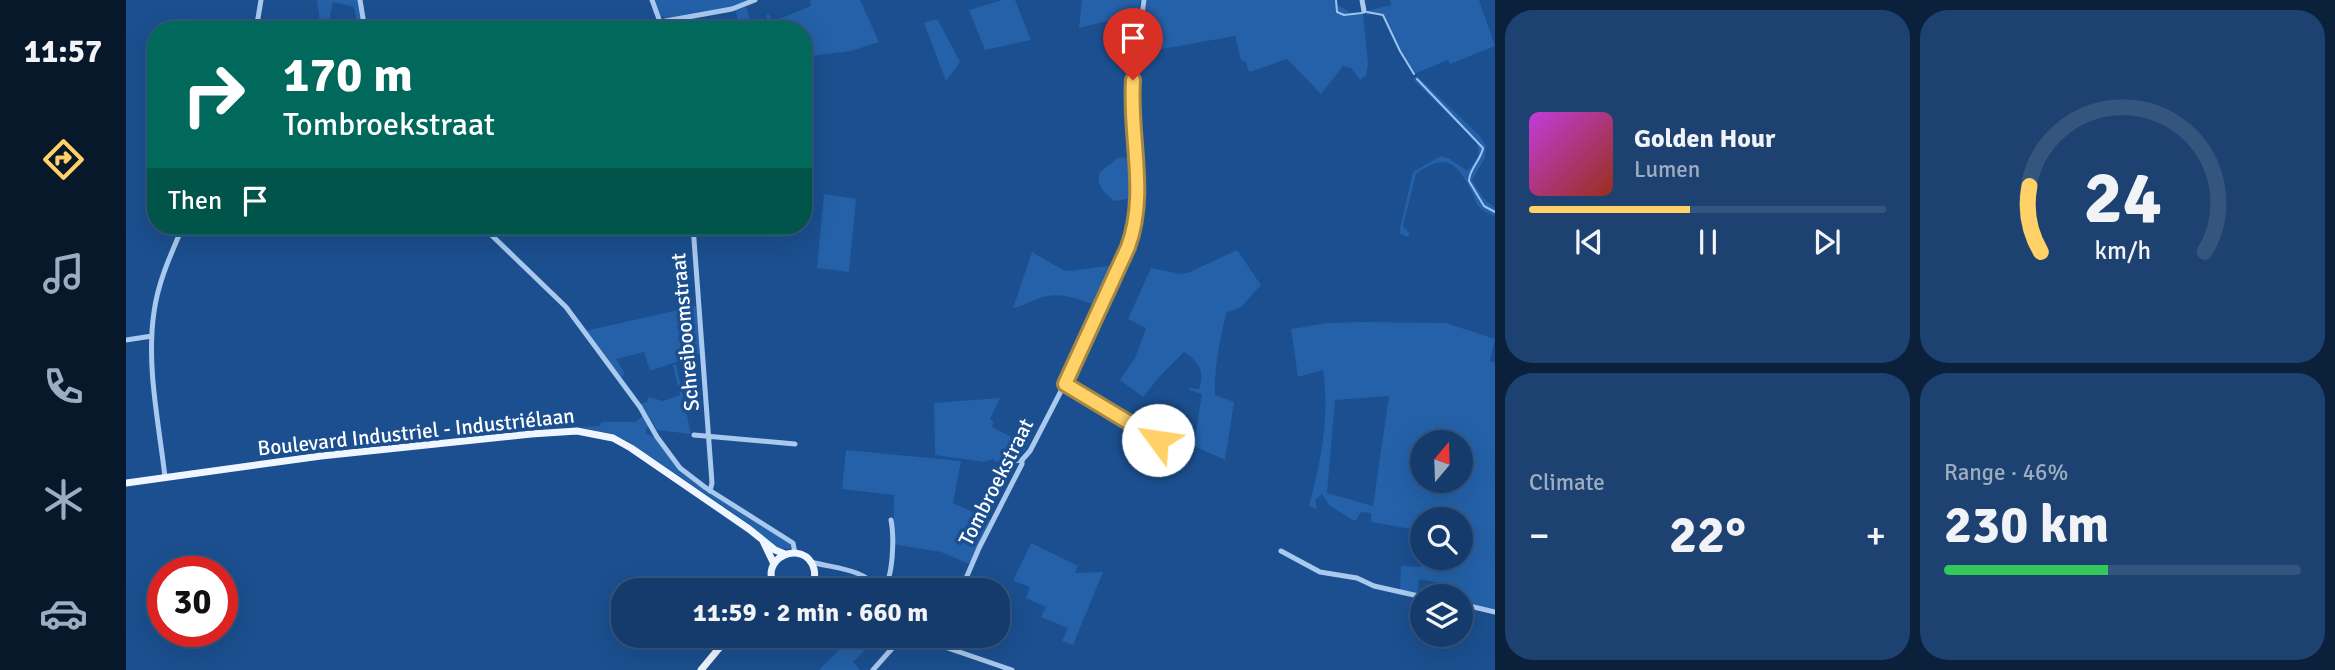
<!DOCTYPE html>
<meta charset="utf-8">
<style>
body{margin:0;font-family:Signika,sans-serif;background:#1d4271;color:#f1f3f6;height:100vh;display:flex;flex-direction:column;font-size:26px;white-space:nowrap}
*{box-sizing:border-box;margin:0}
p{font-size:23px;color:#9dadc1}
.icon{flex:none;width:38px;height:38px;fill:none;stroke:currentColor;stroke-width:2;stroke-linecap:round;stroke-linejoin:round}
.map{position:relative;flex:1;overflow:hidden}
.sheet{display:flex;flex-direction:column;gap:10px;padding:10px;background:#0b203b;width:840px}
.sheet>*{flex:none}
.banner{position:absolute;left:21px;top:21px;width:665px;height:214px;border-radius:28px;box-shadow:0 7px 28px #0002,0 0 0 2px #33557e;background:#00695c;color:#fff;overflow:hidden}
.needle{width:46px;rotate:19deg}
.tools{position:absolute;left:1284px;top:430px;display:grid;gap:14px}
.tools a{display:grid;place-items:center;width:63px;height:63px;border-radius:50%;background:#143b6b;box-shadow:0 7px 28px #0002,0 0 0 2px #33557e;font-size:35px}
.speed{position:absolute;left:21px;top:556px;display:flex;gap:14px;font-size:35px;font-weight:700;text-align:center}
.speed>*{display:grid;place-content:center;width:91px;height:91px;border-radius:50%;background:#143b6b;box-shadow:0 7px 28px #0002,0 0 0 2px #33557e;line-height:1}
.speed .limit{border:10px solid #d22;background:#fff;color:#111}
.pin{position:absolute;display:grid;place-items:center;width:60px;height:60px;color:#fff;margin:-72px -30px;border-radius:50% 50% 50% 0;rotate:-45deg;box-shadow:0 0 7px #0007}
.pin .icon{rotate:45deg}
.me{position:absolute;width:77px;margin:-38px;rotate:301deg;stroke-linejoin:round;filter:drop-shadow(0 0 5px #0008)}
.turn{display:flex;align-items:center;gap:24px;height:147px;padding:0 21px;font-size:32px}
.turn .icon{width:91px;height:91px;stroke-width:2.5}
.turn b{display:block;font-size:49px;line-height:60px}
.then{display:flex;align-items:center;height:66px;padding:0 21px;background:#0003;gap:14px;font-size:26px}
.big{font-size:52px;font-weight:700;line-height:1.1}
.sheet .card{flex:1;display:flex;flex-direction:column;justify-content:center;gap:10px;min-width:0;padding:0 24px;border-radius:28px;background:#1d4271}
.sheet .dial{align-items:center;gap:0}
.dial svg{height:182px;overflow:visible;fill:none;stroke:#33557e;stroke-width:7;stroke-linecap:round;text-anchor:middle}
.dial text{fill:#f1f3f6;stroke:none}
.song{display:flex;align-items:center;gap:21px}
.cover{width:84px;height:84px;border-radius:10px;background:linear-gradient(135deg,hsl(290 70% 55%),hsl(10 70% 35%))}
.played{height:7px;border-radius:4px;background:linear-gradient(90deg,#ffd166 45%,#33557e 45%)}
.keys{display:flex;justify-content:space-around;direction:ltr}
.heat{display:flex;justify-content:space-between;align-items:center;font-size:38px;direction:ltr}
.charge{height:10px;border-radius:5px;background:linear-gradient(90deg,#34c759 46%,#33557e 0)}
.sheet .tiles{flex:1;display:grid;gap:10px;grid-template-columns:repeat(2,1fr)}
.trip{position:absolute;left:485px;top:578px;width:399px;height:70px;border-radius:28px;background:#143b6b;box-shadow:0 7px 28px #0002,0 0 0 2px #33557e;font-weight:700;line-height:70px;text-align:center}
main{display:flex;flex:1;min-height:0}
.tab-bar{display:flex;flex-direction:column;width:126px;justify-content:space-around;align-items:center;background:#08182b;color:#9dadc1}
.tab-bar .icon{width:49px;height:49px}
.tab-bar .selected{color:#ffd166}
.tab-bar b{font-size:32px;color:#f1f3f6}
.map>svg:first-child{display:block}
.green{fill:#2461a8;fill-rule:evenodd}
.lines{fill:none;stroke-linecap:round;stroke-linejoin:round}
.stream{stroke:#9cc4f0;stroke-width:2}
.minor{stroke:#a9c9ee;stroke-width:5}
.major{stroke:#f0f6ff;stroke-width:7}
.route-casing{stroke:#a68842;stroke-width:18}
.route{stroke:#ffd166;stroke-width:12}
.labels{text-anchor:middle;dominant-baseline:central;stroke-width:7;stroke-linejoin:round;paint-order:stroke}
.street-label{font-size:21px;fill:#fff;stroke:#1b4f8f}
</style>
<main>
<nav class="tab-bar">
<b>11:57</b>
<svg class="icon selected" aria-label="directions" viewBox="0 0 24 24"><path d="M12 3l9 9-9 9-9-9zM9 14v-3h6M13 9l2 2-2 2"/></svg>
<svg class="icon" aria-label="music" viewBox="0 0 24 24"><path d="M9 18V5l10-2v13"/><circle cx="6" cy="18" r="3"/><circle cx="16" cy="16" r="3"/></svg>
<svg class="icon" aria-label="phone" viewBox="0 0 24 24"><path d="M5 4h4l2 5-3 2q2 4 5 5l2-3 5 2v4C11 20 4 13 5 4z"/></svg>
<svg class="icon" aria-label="climate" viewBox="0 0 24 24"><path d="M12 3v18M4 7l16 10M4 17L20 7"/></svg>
<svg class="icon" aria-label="car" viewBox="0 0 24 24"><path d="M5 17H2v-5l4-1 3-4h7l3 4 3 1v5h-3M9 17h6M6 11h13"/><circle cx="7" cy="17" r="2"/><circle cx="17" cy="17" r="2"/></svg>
</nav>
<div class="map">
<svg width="1369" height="670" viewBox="0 0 1369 670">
<rect width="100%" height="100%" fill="#1b4f8f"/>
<path class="green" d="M191,0h42l5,30h-6l-4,-23 -21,-5 -6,28h-6z
M528,0h97l-19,8 -64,11 -8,-4z
M684,0h50l19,42 -28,9 -48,6v-27h-62l-6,-20 11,-3 6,19 15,-6 -1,-5 3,-1 3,8 39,-16z
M876,0h13l16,40 -46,10 -16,-40z
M956,0h58l-1,13 -60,15z
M1021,0h188l1,4 12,7 1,4 14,-1 5,49 -2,12 -6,5 -9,-12 -8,-2 -22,28 -34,-35 -37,13 -2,-2 -2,-8 -5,-2 -6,-24 -96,17z
M1264,0h89l16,46 -45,18 -2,-4 -34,14 -13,-23 -17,-37 -18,1v-4l25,-6z
M806,20h6l22,42 -14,19 -22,-58z
M1291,76l63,60 6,10 -1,12 -13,22 11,18 12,10v8c-5,-2 -11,-4 -15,-8 -4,-4 -6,-11 -8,-16 -16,-30 -26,-40 -56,-18l-13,52 7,8 -3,3 -8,-4 14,-61 28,-16 9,3 17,12c9,-8 16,-18 8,-30l-62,-62z
M1005,157l4,41 -21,3c-9,-8 -19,-15 -14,-29l18,-14z
M698,194l32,5 -7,73 -32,-4z
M1111,250l24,35 -20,22 -15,6c-6,27 -12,54 -11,82l19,7 -9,58 -31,-14 8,-52 -13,-4 1,-2 9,1c6,-18 0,-27 -15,-37l-24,24 -17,21 -23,-17 15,-22 11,-30 -18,-9 23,-51 30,6 7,-1z
M906,252l31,18 7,1 45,-6 -19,40c-19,-6 -36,-14 -56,-7 -9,3 -16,8 -27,10z
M570,306l6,47 -52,18 -6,-19 -28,7 9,15 -5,4 -35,-47z
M1234,322l86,1 49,16 -5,22 5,2v247l-34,-7v-6h-24l3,-14 -21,-4 -2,16 -17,-4 1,-25 20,1 2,-13v4h38v-38h-38v11l-52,-9v-9l-10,-1 -5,8h-3l-23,-14 -8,-12 -7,6 2,9 -8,-3c12,-45 21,-89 14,-136l-25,7 -7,-48 37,-6zM1263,396l-16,110 -46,-13 8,-93zM1297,443h38v38h-38z
M550,364l15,70 -34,-4 -16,-26 6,-2 2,-5 14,4 17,-6 -7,-30z
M874,398l-10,21 4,3 -2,5 21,11 4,-5 14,4 -6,13 -22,8v3l-8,1 -1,-3 -10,3 -49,-7 -1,-52z
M518,415l5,9 -4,9 9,4 22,30 19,16 96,60 -1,6 -15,-1 -27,-25 -122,-83 -18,-7 -28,-6 20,-1 1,-4h34z
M720,450l115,11 -8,42 37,17 -21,44 -28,-12 -48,-8 1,-49 -52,-6z
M905,543l47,23 -3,7 28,-1 -30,73 -11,-4 6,-13 -27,-11 5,-10 -20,-9 4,-11 -17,-6z
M728,635h26l-27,27 7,8h-41z"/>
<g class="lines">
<path class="stream" d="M1210,0l1,12 7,3 18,-2
M1241,12l16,3 17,36 14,23
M1291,79l66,69c-2,12 -14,21 -14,33l15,25 11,6"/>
<path class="minor" d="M234,0l5,30
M526,0l11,30
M1236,0l2,11
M534,22l72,-13 23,-9
M130,30l5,-30
M356,226l84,81 74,100 17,30 23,31 26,20 87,55 2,10
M567,226l19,257 -2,8
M0,340l26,-4
M939,384l90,55h6l4,-7
M568,435l101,9
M876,462l20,-2
M39,477c-6,-53 -19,-111 -11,-165 4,-30 17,-58 29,-86
M1155,551l39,21 37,6 17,8 49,11
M685,562c26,7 51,6 70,28
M756,590c12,-10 12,-55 9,-70
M835,590l18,-42 43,-84v-4l8,-9 44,-85 60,-135 5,-37 -6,-62 -1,-42 12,-90
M1335,604l34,8
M784,635l102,35
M812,647l5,-12
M747,670l31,-35"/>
<path class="major" d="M0,483l195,-27 210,-22 46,-3 36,7 18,10 118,81 26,21 10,4
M637,541l11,23
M651,590c-23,-32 28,-53 37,-21 2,8 0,14 -5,21
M575,670l29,-35"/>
</g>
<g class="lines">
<defs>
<path id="route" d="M1007,80c-4,56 15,113 -5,167l-63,137 93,56"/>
</defs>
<use href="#route" class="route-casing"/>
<use href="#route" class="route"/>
</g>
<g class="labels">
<g class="street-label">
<text transform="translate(559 332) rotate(-95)">Schreiboomstraat</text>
<text transform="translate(290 432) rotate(-6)">Boulevard Industriel - Industriélaan</text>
<text transform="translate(870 482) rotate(-63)">Tombroekstraat</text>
</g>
</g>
</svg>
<div class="tools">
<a><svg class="needle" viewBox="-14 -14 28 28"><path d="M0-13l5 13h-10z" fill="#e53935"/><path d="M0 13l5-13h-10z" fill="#9dadc1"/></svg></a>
<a><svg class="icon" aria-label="search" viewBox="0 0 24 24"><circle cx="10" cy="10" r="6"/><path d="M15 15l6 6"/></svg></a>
<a><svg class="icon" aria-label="layers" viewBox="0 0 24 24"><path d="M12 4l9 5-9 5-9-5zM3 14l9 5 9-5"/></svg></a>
</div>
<div class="speed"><div class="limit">30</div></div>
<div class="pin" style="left:1007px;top:80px;background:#d93025"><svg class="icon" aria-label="arrive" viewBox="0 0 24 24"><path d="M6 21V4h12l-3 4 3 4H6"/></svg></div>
<svg class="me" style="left:1032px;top:440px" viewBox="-20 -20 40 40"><circle r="19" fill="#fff"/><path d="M0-13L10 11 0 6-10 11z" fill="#ffd166"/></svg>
<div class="trip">11:59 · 2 min · 660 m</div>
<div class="banner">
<div class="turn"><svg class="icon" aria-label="right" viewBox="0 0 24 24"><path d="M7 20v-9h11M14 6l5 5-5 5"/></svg><div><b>170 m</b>Tombroekstraat</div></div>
<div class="then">Then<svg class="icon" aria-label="arrive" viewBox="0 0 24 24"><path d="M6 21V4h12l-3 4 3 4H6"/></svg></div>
</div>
</div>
<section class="sheet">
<div class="tiles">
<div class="card">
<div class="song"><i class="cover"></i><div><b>Golden Hour</b><p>Lumen</p></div></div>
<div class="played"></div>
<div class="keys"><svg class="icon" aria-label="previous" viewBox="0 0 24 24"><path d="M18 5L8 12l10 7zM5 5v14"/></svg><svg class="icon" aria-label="pause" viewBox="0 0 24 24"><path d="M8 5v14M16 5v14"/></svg><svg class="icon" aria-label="next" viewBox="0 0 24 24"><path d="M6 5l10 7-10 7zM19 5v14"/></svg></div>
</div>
<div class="card dial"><svg viewBox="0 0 100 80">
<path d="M14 69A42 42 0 1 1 86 69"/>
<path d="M14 69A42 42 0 0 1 9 40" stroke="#ffd166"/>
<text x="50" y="56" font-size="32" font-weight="700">24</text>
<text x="50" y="72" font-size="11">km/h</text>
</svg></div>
<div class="card"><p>Climate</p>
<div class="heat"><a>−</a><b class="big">22°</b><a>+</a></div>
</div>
<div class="card"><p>Range · 46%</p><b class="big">230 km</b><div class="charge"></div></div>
</div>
</section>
</main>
